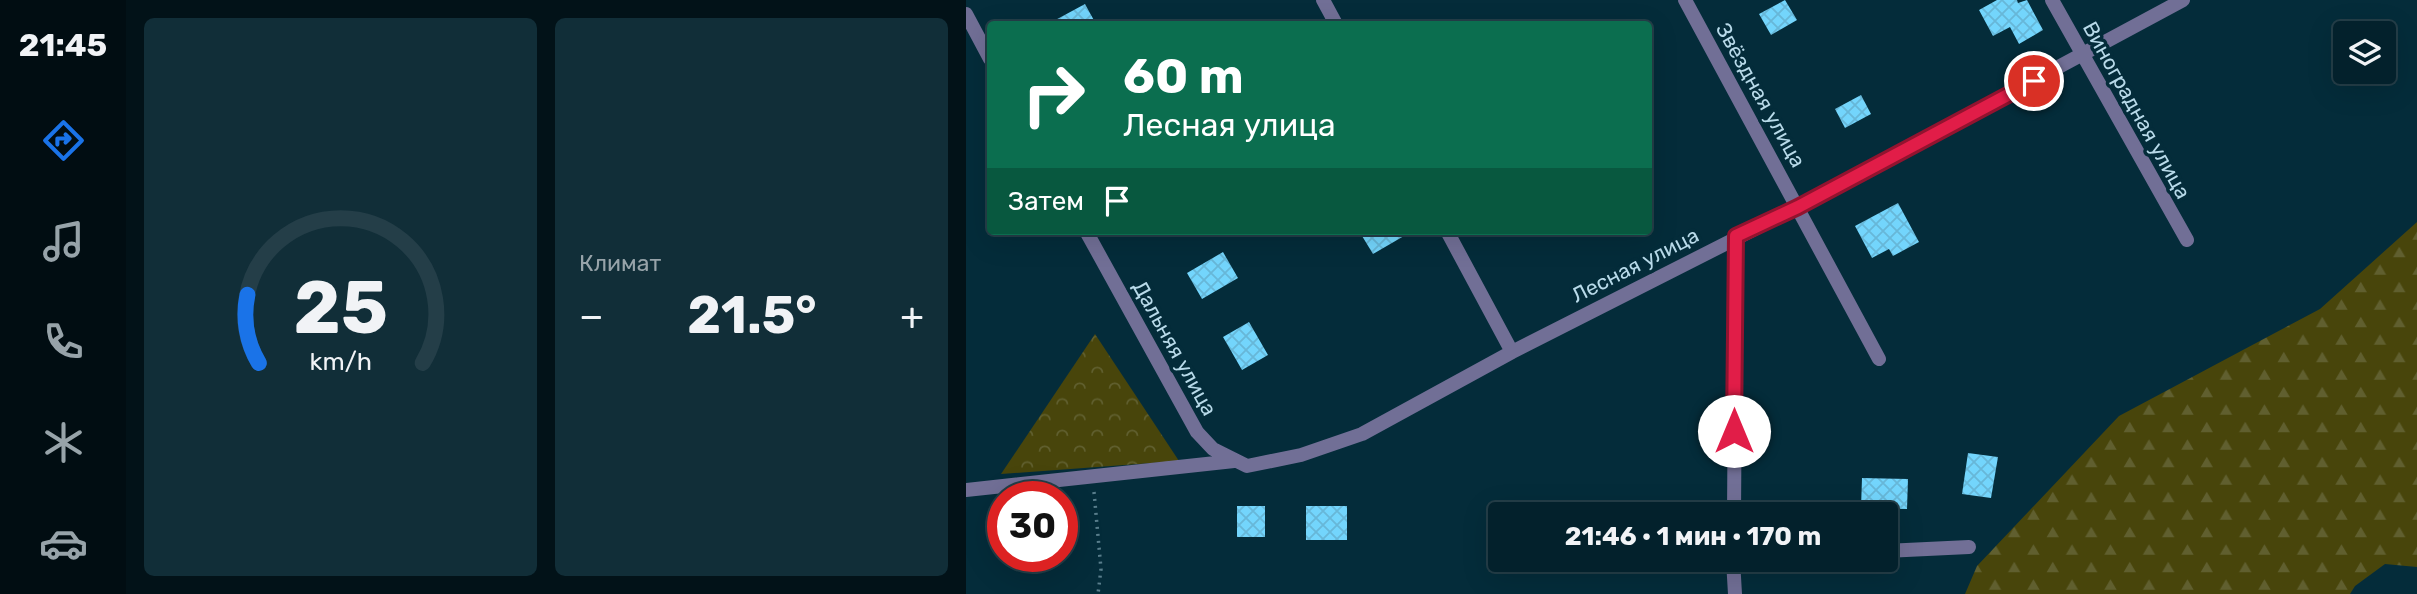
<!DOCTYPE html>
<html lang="ru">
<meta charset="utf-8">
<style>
body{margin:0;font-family:Rubik,sans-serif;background:#112e38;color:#f1f3f6;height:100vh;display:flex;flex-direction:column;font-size:26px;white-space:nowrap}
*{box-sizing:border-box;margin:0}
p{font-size:23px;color:#97a3a9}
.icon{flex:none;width:38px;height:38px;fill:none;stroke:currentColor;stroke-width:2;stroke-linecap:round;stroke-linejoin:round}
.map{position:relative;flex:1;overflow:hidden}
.sheet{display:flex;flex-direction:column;gap:18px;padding:18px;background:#021218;width:840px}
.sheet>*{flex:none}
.guide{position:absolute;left:21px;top:21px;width:665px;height:214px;border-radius:7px;box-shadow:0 7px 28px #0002,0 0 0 2px #243e48;background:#0b6e4f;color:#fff;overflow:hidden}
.controls{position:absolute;left:1367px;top:21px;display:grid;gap:14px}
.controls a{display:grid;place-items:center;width:63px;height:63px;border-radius:7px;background:#03212c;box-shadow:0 7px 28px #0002,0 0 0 2px #243e48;font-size:35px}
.speed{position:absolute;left:21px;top:481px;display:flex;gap:14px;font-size:35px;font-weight:700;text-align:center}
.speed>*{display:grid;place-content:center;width:91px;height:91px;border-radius:50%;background:#03212c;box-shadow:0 7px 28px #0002,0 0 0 2px #243e48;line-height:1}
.speed .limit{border:10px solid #d22;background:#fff;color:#111}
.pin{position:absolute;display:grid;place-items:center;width:60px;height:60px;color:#fff;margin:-30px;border:4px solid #fff;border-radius:50%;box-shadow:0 2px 7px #0007}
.me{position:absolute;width:77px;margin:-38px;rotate:0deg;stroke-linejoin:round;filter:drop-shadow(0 0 5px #0008)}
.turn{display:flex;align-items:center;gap:24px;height:147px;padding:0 21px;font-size:32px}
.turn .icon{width:91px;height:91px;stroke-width:2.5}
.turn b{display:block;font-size:49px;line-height:60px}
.then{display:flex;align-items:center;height:66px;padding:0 21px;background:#0003;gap:14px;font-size:26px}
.big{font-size:52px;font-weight:700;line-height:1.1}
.sheet .widget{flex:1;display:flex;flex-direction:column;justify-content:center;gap:10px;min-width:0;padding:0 24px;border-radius:10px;background:#112e38}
.sheet .dial{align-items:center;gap:0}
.dial svg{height:182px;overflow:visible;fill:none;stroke:#243e48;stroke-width:7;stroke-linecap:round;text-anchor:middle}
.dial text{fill:#f1f3f6;stroke:none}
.heat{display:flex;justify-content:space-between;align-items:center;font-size:38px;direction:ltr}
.sheet .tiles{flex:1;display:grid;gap:18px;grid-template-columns:repeat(2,1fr)}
.trip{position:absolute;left:522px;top:502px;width:410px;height:70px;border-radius:7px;background:#03212c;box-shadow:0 7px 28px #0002,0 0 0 2px #243e48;font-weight:700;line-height:70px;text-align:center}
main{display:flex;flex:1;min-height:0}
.menu{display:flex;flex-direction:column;width:126px;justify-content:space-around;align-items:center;background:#010d12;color:#97a3a9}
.menu .icon{width:49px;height:49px}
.menu .current{color:#1a73e8}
.menu b{font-size:32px;color:#f1f3f6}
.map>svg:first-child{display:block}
.forest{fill:url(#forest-firs)}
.park{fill:url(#park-crowns)}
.building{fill:url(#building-cross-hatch)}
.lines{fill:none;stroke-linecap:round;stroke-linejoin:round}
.path{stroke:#597e8c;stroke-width:3.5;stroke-dasharray:2 5;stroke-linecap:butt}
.street{stroke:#716f96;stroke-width:14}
.route-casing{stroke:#92132f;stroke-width:18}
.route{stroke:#e11d48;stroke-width:12}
.labels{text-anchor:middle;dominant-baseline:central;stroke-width:7;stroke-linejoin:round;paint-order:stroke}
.street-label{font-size:21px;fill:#b8dae9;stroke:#042c3a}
</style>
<main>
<nav class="menu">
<b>21:45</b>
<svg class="icon current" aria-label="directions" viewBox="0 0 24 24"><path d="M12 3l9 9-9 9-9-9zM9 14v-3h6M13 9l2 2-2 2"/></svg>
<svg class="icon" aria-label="music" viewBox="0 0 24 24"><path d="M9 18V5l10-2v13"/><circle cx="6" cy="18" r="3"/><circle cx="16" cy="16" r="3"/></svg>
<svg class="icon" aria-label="phone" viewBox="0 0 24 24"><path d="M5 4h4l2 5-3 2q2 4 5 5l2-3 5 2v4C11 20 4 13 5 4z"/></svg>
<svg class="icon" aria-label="climate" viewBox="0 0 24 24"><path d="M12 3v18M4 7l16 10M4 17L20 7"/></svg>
<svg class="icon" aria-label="car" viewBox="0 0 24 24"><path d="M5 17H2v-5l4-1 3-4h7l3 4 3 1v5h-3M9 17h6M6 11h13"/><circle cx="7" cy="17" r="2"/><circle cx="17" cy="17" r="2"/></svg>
</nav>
<section class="sheet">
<div class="tiles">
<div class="widget dial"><svg viewBox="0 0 100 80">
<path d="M14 69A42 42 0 1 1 86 69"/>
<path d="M14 69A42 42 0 0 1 9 39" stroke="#1a73e8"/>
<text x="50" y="56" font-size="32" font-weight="700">25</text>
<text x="50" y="72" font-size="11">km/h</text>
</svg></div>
<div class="widget"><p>Климат</p>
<div class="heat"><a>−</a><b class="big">21.5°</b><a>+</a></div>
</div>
</div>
</section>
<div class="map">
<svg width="1451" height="594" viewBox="0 0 1451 594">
<defs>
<pattern id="forest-firs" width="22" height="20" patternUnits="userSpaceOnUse" patternTransform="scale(1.75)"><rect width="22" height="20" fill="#48450b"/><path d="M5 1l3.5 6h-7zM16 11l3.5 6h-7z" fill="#605f2f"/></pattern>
<pattern id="park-crowns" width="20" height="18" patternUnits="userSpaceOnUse" patternTransform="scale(1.75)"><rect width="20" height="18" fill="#48450b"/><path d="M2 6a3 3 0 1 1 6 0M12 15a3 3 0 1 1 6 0" fill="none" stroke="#605f2f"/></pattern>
<pattern id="building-cross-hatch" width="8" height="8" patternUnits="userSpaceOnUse" patternTransform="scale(1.75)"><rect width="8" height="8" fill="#73d5fc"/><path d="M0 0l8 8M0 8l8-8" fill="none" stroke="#67b7d8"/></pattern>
</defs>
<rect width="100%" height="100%" fill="#042c3a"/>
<path class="forest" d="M1451,222v345l-32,-3 -30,22 -5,8h-385l12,-28 142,-150 201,-107z"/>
<path class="park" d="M129,334l84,127 -178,13z"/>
<path class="building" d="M819,0l12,20 -26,15 -12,-21z
M1031,0h20l1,3 9,-3 16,30 -24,14 -9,-17 -17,9 -14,-26z
M119,4l11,20h-48z
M895,95l10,19 -26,14 -10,-19z
M932,203l21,39 -26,14 -4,-7 -17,9 -17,-32z
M393,231h42l3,5 -31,18z
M257,252l15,26 -36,21 -15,-26z
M283,322l19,33 -26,15 -19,-33z
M1002,453l30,4 -7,41 -29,-4z
M896,478l46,1 -1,30 -46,-1z
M271,506h28v31h-28z
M340,506h41v34h-41z"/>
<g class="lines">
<path class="path" d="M128,492l7,77 -3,25"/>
<path class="street" d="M357,0l13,24
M719,0l194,359
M1086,0l135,240
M0,14l24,45
M120,231l111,201 16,17 34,17 54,-11 61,-21 150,-82 286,-145 385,-207
M481,231l65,121
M0,490l268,-29
M768,514l2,-278
M919,551l84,-4
M767,560l2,34"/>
</g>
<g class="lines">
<defs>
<path id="route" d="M768,431l2,-195 62,-29 236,-126"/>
</defs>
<use href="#route" class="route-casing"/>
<use href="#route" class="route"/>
</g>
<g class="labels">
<g class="street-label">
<text transform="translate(795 95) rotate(61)">Звёздная улица</text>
<text transform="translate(1171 110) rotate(61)">Виноградная улица</text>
<text transform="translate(669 265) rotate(-27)">Лесная улица</text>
<text transform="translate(209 348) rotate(61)">Дальняя улица</text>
</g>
</g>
</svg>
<div class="controls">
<a><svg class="icon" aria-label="layers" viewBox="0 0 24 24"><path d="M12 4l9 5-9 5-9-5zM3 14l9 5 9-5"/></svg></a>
</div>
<div class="speed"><div class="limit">30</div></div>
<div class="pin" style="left:1068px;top:81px;background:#d93025"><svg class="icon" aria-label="arrive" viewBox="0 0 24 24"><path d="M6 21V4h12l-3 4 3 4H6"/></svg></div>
<svg class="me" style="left:768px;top:431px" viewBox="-20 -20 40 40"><circle r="19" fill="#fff"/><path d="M0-13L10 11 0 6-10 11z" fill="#e11d48"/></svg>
<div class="trip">21:46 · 1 мин · 170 m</div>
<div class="guide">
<div class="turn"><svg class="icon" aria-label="right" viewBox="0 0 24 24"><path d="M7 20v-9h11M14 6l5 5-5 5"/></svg><div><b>60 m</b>Лесная улица</div></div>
<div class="then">Затем<svg class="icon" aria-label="arrive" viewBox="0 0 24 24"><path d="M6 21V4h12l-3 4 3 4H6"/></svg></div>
</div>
</div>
</main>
